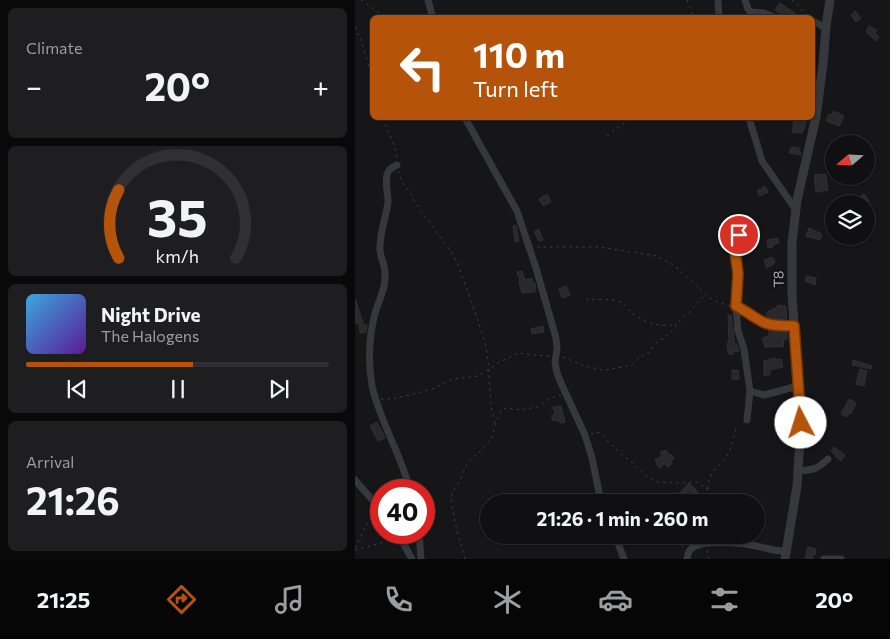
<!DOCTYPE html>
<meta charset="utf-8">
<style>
body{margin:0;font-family:Commissioner,sans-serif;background:#1e1e20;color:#f1f3f6;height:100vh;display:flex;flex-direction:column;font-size:19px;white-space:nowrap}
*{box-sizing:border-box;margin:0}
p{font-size:16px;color:#9c9d9f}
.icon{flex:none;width:28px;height:28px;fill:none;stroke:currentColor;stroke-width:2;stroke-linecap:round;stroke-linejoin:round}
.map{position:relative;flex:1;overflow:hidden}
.sheet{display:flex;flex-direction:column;gap:8px;padding:8px;background:#09090a;width:355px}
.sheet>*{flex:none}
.guide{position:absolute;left:15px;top:15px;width:445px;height:105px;border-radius:8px;box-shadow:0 1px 4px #0004,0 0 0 1px #303032;background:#b45309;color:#fff;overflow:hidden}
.needle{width:32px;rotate:251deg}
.fabs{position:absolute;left:470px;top:135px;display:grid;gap:10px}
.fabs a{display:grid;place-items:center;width:50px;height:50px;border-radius:50%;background:#101012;box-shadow:0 1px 4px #0004,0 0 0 1px #303032;font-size:25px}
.speed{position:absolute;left:15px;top:479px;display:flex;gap:10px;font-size:25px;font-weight:700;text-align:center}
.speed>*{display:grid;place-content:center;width:65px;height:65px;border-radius:50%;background:#101012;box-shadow:0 1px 4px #0004,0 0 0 1px #303032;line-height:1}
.speed .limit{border:8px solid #d22;background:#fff;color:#111}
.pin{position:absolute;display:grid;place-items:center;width:42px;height:42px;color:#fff;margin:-21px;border:2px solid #fff;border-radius:50%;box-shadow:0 1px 5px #0007}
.me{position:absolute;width:55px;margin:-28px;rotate:355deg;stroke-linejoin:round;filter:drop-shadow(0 0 4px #0008)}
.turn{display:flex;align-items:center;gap:18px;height:105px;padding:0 20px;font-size:22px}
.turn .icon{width:65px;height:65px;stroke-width:2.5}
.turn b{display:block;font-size:35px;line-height:42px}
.big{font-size:38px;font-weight:700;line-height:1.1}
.sheet .widget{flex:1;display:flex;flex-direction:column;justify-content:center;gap:8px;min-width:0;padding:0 18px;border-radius:8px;background:#1e1e20}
.sheet .dial{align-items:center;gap:0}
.dial svg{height:130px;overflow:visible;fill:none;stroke:#303032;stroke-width:7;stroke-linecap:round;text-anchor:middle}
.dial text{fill:#f1f3f6;stroke:none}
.song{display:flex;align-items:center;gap:15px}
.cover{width:60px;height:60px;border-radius:8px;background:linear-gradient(135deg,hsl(200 70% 55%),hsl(270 70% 35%))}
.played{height:5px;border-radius:2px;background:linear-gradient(90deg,#b45309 55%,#303032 55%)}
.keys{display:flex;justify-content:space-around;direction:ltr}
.heat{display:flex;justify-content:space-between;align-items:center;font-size:28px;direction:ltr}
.trip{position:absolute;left:125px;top:494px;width:285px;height:50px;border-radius:25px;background:#101012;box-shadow:0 1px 4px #0004,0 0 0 1px #303032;font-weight:700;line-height:50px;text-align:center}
.tabs{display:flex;height:80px;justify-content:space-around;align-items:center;background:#060607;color:#9c9d9f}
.tabs .icon{width:35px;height:35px}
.tabs .current{color:#b45309}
.tabs b{font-size:22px;color:#f1f3f6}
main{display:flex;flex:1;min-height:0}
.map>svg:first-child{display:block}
.building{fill:#29292c;stroke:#303034}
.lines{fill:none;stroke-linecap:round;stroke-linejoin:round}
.path{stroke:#3d3f44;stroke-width:1;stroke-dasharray:2.5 4;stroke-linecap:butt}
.minor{stroke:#37383d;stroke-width:7}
.tertiary{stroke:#37383d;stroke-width:9}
.route-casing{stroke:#753606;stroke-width:12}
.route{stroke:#b45309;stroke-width:9}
.labels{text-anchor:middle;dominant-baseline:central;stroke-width:5;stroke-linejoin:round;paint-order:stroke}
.street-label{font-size:14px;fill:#a8adb8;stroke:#111113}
</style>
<main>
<section class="sheet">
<div class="widget"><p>Climate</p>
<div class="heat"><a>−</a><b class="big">20°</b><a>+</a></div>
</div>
<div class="widget dial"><svg viewBox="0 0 100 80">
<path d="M14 69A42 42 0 1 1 86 69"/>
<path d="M14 69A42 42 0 0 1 14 27" stroke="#b45309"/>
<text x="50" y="56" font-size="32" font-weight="700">35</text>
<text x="50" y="72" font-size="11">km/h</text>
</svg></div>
<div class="widget">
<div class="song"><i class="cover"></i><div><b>Night Drive</b><p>The Halogens</p></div></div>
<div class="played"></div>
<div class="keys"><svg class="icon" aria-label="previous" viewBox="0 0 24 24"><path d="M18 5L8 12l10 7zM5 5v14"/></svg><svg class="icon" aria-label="pause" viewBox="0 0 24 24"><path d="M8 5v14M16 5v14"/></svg><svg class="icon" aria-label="next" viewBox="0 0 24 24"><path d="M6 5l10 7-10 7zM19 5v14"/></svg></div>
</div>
<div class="widget"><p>Arrival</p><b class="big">21:26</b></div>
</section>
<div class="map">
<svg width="535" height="559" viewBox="0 0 535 559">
<rect width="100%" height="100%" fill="#161618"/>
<path class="building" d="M425,3l15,10 -2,5h-6l-12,-8z
M500,11l6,7 -5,4 -5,-7z
M514,26l8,4 -2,3 4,4 -3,4 -10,-9z
M479,111l10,5 -5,10 -13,-5 3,-7 2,1z
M439,120l5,1v-1h7l-2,10h-2v3l-10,-1z
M438,147l6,1v3l2,2v2l-12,-2 2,-5h2z
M471,174l2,16 -12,2 -2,-17z
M410,186l3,6 -8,4 -3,-5z
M192,194l4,8 -8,4 -4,-7z
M509,194l5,7 -3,3h-3l-4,-6z
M161,225l3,16 -4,1 -2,-16z
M454,228l13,6 -2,6 -14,-4z
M184,229l4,11 -4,1 -5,-9z
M423,238l1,5 -6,2v2l-5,1 -1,-8z
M417,257l1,2h1l1,4 -8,5 -3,-8z
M167,271l3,9 7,-2 1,5h2l1,5h-1v4l-13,1 -3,-11 1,-1 -3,-9z
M452,276l9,2 -1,7 -10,-4z
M211,286l4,9 -8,3 -3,-9z
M0,300h1l8,26 3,-1 -1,7 -6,1 -1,-10 -3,1z
M423,305l8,1 1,15 -13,-1v-2h-7v-6l10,-5z
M373,315h3l3,22v6l3,1 2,8 -5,-1 -1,3h-5v-5h-1l1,-8h1z
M188,326l1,6 -12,2 -1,-5z
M414,330l18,2v7h-3l-1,8 -9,-1v1h-9l-3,-9 7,-2z
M421,358v2l5,-1 2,8 -13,3v5h-6v-15l6,1 -1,-2z
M498,360l19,6 -1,3 -19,-4z
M505,369l7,2 -3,15 -8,-2z
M377,370h6l1,9h-7z
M494,399l7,4 -5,11 -2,-1 -2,4 -6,-3z
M206,406l4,16 -5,1 -1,-2 -7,-1v-5h3l-2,-8z
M22,422l8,16 -7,3 -8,-15z
M479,447l11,8 -4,6 -6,-5 1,-1 -5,-4z
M311,450l3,5 2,-1 3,5 -4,2 2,2 -4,4 -3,-3 -6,4 -4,-8 7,-4 -2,-4z
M334,483l9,9 -3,3 -6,-4 -12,10 -4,-5 4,-4 2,2z
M453,547l8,2 -1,6 -2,-1v5l-8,-1z"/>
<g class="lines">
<path class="path" d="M6,0l17,12 4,6
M332,0l7,18
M437,0l7,6 8,12
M0,27l6,12 12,42
M28,118c4,13 13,27 14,41
M252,136l24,-18
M43,171l5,12 7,10 10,17 33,44 5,11 18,50 10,31 2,15 3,44 4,20
M182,247h62l58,9 13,7 7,5 33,30 8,4 12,4
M231,299c11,1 25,-1 35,3 5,3 7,8 11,11 11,10 30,15 44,11
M208,357l19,8 19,5 11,-1 19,-4 9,-8 10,-5 6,-9 8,-5 10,-9 4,-7 10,-8 17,-19
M26,399h11l18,-4 22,-6 21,-10 25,-3 20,-13 20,-10 17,2 14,1
M236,434l5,-2 4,1 21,21 9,7 18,16 5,3 4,2 23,1 17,-1 11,8
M328,502l14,-3 8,-1
M352,502c-1,-5 1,-9 1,-15 1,-17 12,-20 20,-33 4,-8 6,-17 8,-26
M319,535l9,12
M0,548l18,-36
M0,550l12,-3 27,-8
M352,550l2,9
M110,559l-8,-28 -6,-31 1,-7 7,-11 8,-18 6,-7 10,-8 9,-11 3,-13 7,-15 3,-2 16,2 16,-3 14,-9 10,-3"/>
<path class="minor" d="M73,0l5,18
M363,0l1,18
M390,0l3,9 3,3 13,1 12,5
M458,21l13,7
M110,118l52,93 19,57 20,70 1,11 -2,13 2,11 4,10 24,52 7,23 9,44
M394,118l13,43 34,49
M42,165c-5,2 -9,5 -10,10 -2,9 1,18 1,27 -2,16 -9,32 -8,49 1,7 5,15 5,22 1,14 -5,25 -9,37 -7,24 -8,52 -4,76 8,36 29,68 38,104
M384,235l-3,16 2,23 -2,33 2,24 6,18 6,42 -3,29
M381,307c11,4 19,12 29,16 9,3 20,3 29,3
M395,391l14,4 34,-9
M443,470c15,1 19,-1 30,-11
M0,480l26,30
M42,532l15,27
M64,532l2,27
M260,535l9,24
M332,559c1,-4 1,-8 4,-10 11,-10 52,-6 65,-3 12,2 19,6 31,5
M469,559h17"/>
<path class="tertiary" d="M430,559l12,-73 4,-63 -9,-128v-52l5,-43 19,-83 7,-53 3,-38 4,-26"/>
</g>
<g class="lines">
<defs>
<path id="route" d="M384,235l-4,16 3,23 -2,32c11,5 19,13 29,17 9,3 20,3 29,3l7,97"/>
</defs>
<use href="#route" class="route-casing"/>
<use href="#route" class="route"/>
</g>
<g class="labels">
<g class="street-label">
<text transform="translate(423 279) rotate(-91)">T8</text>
</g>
</g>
</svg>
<div class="fabs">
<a><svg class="needle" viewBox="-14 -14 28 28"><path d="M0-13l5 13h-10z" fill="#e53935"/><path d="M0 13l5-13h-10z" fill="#9c9d9f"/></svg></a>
<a><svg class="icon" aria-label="layers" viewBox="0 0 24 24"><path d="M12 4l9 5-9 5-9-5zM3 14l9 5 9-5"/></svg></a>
</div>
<div class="speed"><div class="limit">40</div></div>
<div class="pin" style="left:384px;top:235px;background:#d93025"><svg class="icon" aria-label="arrive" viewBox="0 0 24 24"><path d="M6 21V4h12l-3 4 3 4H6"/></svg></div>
<svg class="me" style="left:446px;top:423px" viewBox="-20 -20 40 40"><circle r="19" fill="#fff"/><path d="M0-13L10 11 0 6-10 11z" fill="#b45309"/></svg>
<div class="trip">21:26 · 1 min · 260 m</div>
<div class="guide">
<div class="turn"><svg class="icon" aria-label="left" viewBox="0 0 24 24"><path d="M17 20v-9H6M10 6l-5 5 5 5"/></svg><div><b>110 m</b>Turn left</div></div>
</div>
</div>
</main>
<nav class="tabs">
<b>21:25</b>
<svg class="icon current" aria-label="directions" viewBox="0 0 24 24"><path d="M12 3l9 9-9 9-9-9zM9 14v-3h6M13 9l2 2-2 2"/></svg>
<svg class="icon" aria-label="music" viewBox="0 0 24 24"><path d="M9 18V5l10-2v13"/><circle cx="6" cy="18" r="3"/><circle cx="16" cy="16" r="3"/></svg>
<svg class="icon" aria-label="phone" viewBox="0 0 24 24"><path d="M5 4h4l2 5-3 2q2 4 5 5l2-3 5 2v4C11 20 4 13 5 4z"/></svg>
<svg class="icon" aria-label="climate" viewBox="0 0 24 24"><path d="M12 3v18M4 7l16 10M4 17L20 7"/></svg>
<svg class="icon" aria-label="car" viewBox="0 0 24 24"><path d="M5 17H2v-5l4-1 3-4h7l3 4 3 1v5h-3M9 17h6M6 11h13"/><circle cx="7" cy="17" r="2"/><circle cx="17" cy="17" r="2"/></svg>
<svg class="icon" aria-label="filters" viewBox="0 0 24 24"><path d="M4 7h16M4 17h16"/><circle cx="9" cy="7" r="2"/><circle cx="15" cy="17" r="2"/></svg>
<b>20°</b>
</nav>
